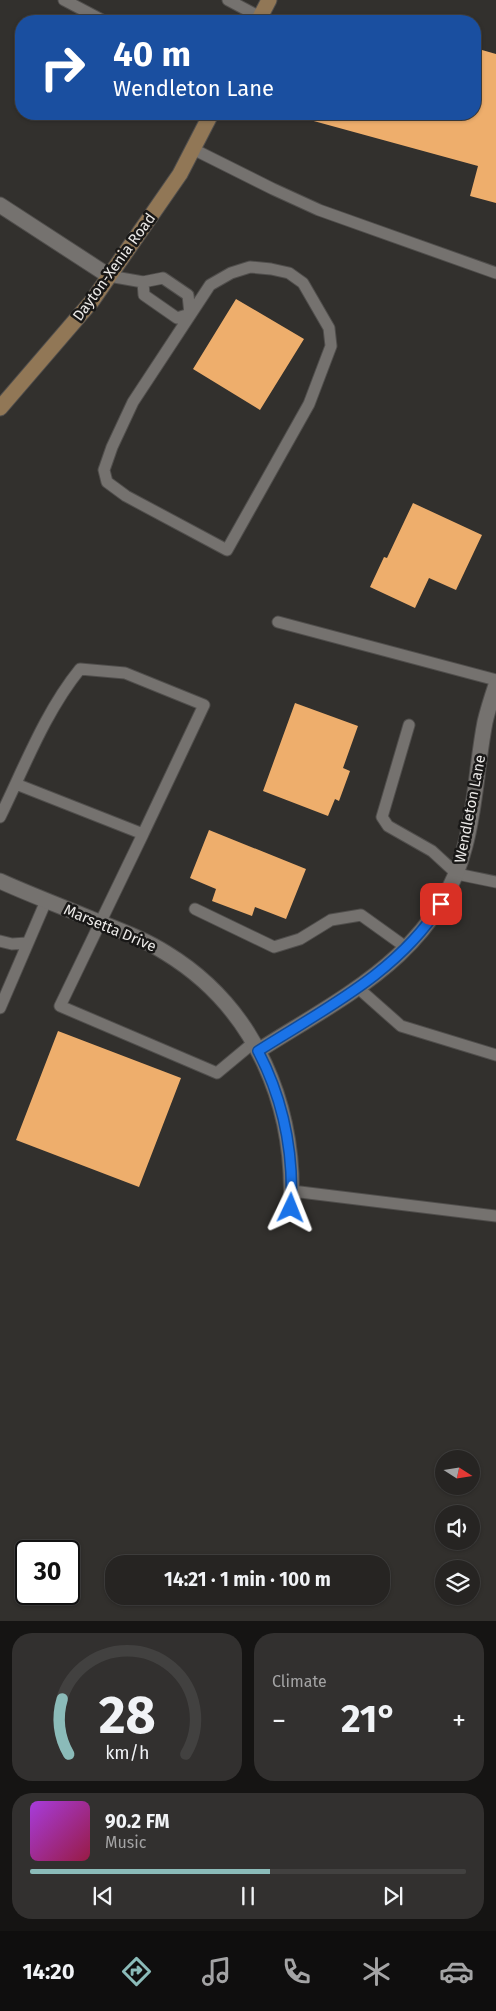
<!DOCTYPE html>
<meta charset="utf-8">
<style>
body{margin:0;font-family:"Fira Sans",sans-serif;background:#32302f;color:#f1f3f6;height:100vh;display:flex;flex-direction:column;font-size:19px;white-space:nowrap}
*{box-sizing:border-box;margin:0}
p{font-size:16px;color:#a4a4a5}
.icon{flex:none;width:28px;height:28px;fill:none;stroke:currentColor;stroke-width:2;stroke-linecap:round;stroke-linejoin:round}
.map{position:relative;height:1621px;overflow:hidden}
.details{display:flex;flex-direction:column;gap:12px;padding:12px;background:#151413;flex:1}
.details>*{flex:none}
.top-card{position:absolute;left:15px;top:15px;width:466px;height:105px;border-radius:20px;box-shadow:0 1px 4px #0004,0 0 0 1px #424140;background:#1a4fa0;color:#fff;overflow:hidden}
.needle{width:32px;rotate:102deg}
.tools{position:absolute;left:435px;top:1450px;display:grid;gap:10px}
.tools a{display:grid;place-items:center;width:45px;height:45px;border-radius:50%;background:#262422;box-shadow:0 1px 4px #0004,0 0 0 1px #424140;font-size:25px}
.speed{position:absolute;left:15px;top:1540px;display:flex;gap:10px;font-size:25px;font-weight:700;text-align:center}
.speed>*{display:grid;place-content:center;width:65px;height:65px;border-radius:50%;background:#262422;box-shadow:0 1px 4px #0004,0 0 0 1px #424140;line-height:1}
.speed .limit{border:2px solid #111;border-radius:8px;background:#fff;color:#111}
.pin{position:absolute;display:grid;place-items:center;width:42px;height:42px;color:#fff;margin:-21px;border-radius:10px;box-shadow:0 2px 8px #0006}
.me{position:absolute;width:55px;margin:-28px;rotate:2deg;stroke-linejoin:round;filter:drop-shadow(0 0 4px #0008)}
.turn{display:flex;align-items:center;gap:18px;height:105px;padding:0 15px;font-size:22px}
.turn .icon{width:65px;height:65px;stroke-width:2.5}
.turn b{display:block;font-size:35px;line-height:42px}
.big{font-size:38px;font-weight:700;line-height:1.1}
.details .widget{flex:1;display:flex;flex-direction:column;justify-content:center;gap:8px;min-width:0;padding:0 18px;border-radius:20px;background:#32302f}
.details .dial{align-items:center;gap:0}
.dial svg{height:130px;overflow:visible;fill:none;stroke:#424140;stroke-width:7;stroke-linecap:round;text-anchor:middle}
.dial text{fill:#f1f3f6;stroke:none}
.song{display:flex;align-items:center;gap:15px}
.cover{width:60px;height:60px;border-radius:8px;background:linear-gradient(135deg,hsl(280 70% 55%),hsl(340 70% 35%))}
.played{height:5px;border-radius:2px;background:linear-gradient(90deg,#8bbbb9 55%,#424140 55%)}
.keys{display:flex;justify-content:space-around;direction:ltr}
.heat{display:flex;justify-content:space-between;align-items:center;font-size:28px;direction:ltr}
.details .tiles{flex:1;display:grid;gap:12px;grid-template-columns:1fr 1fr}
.widget:last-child{grid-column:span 2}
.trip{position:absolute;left:105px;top:1555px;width:285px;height:50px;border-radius:20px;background:#262422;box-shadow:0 1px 4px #0004,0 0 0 1px #424140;font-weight:700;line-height:50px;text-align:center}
.tab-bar{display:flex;height:80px;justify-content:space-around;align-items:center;background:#0f0e0e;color:#a4a4a5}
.tab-bar .icon{width:35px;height:35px}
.tab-bar .selected{color:#8bbbb9}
.tab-bar b{font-size:22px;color:#f1f3f6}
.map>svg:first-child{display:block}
.building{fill:#eeae6c}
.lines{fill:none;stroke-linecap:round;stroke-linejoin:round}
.lane-casing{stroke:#504e4c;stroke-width:13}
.street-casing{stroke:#504e4c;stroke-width:17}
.secondary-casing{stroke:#504e4c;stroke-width:17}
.lane{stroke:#75726f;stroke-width:11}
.street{stroke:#75726f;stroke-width:15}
.secondary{stroke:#917756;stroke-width:15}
.route-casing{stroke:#114b97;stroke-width:12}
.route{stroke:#1a73e8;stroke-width:9}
.labels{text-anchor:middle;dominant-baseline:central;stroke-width:5;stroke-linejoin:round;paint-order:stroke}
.street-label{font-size:15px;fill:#ebe9e7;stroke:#191817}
</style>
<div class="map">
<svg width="496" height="1621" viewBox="0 0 496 1621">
<rect width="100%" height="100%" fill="#32302d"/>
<path class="building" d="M475,48l21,6v149l-26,-7 8,-30 -168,-46 1,-6h164z
M236,299l68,40 -44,71 -67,-41z
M413,503l69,32 -26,55 -27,-12 -14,30 -45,-21 14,-30 3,1z
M295,703l63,23 -15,42 7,3 -11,30 -4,-2 -7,17 -65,-25z
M209,830l97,39 -20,50 -31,-12 -3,9 -40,-15 4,-12 -26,-11z
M58,1031l123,47 -42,109 -123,-47z"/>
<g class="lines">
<defs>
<path id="lane" d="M64,0l40,21
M228,0l32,17
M193,149l80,40 46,21 177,63
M250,267l21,2 18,4 14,10 26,45 2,18 -22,58 -82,146 -101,-54 -19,-14 -3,-12 8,-23 21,-45 77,-117 21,-12z
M109,276l34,6 20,-4 25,17 2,19
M143,282l1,13 33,23 13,-4
M278,622l218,58
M409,725l-27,92 6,9 44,25 25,23 39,8
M0,817c24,-49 45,-105 80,-148l45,4 79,32 -61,129 -127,-50
M143,834l-83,172 157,67 36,-30
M195,909l79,38 26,-8 31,-19 30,-5 46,33
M0,941l12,3 15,-1
M357,987l44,39 95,29
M0,1008l46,-107
M292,1191l204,25"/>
<path id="street" d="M0,205l109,71
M0,881c31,14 63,26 94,39 25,10 50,19 72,33 90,55 130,153 125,255
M258,1051c86,-55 180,-98 207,-205 11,-41 12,-83 20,-124 3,-13 7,-25 11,-37"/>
<path id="secondary" d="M258,21l11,-21
M0,408l92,-107 88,-127 31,-60"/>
</defs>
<use href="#lane" class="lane-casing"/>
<use href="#street" class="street-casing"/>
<use href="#secondary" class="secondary-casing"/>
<use href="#lane" class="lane"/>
<use href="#street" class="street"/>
<use href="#secondary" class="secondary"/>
</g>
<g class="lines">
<defs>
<path id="route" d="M291,1208c3,-56 -7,-107 -33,-157 66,-42 141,-79 183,-147"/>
</defs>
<use href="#route" class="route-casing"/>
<use href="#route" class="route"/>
</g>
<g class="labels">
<g class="street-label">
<text transform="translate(114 267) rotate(-54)">Dayton-Xenia Road</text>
<text transform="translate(470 809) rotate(-79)">Wendleton Lane</text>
<text transform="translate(110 928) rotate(23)">Marsetta Drive</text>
</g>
</g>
</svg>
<div class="tools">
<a><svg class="needle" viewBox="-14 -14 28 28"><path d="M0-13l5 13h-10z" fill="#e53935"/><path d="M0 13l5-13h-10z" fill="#a4a4a5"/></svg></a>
<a><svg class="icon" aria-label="sound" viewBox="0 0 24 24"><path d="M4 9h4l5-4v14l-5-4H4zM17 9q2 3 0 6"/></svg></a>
<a><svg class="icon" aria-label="layers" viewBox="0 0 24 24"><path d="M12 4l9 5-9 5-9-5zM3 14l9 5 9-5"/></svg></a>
</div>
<div class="speed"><div class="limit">30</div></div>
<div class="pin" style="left:441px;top:904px;background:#d93025"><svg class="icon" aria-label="arrive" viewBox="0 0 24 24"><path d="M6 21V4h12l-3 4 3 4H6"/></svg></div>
<svg class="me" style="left:291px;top:1208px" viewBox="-20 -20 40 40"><path d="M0-17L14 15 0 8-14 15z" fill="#1a73e8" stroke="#fff" stroke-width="4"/></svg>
<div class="trip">14:21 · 1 min · 100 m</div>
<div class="top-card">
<div class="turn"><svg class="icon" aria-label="right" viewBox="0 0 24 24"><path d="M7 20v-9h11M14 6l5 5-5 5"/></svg><div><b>40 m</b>Wendleton Lane</div></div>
</div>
</div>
<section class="details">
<div class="tiles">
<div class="widget dial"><svg viewBox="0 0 100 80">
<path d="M14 69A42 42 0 1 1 86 69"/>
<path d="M14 69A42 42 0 0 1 10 35" stroke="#8bbbb9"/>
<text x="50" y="56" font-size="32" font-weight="700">28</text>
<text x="50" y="72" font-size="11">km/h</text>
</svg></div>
<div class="widget"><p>Climate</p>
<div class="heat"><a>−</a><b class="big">21°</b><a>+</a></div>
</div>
<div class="widget">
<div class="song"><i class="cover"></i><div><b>90.2 FM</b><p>Music</p></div></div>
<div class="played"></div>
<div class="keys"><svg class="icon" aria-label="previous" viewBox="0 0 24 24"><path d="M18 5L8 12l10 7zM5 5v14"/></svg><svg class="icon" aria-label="pause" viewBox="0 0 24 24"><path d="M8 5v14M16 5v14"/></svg><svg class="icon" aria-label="next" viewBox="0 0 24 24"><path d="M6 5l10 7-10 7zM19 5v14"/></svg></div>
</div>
</div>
</section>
<nav class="tab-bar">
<b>14:20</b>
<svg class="icon selected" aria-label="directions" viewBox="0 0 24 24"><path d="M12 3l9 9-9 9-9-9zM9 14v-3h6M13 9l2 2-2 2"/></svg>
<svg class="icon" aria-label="music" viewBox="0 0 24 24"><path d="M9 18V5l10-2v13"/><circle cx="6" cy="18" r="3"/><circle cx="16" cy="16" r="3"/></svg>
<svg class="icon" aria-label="phone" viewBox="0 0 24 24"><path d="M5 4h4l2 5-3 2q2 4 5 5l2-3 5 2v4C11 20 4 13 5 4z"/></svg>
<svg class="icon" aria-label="climate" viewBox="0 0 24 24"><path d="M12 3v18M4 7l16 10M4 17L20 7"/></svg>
<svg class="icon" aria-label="car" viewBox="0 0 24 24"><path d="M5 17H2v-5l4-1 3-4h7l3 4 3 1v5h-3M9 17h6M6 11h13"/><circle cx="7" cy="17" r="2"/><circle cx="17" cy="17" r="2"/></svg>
</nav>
